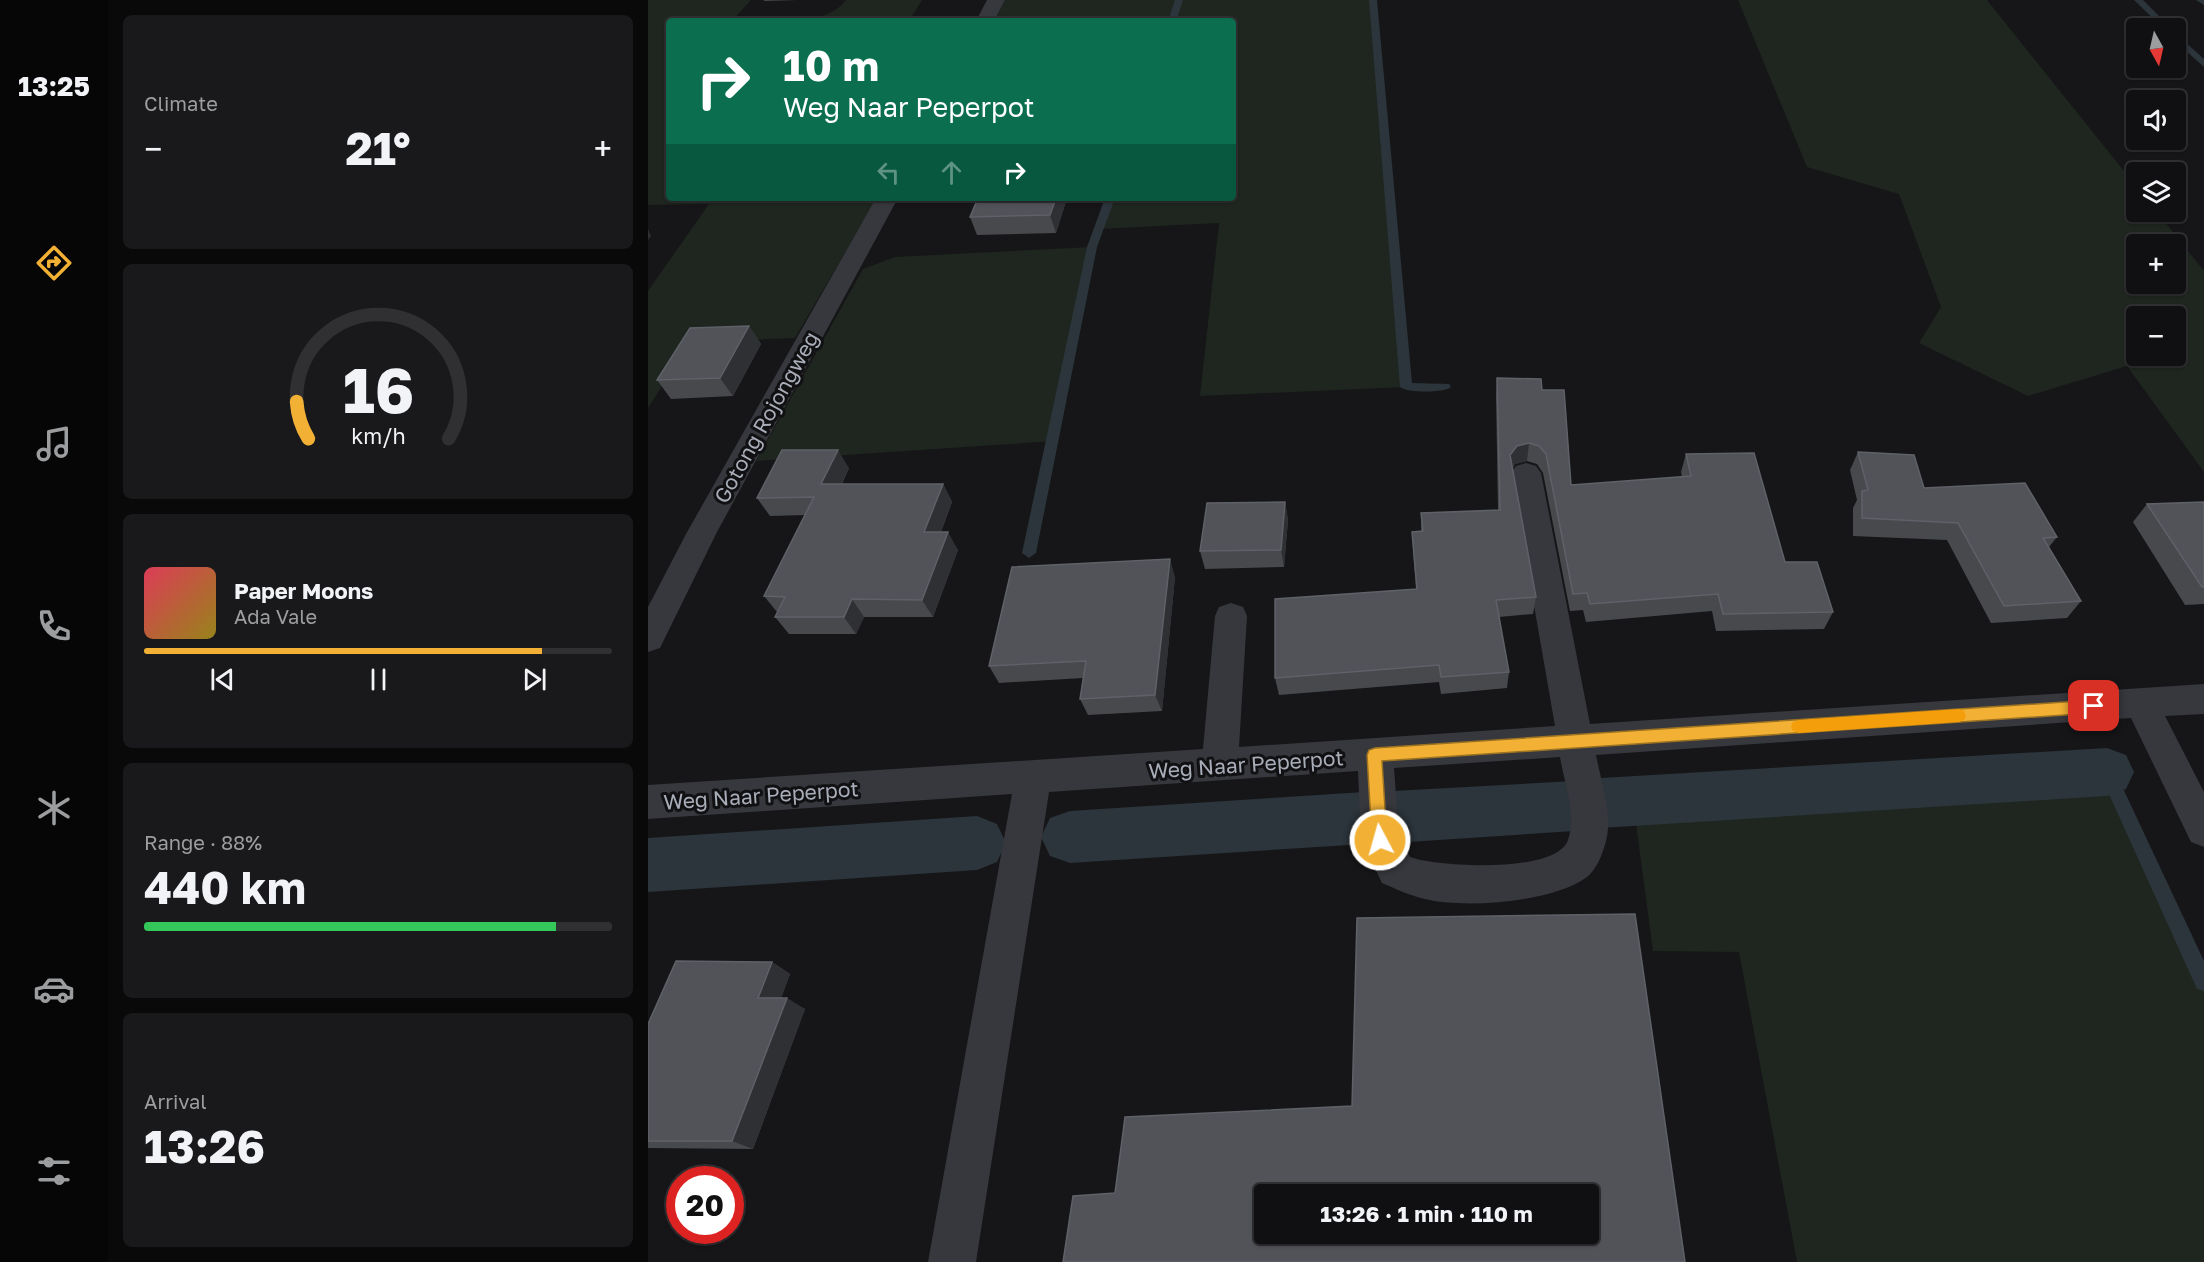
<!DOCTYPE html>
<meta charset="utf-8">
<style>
body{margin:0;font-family:"Golos Text",sans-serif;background:#19191b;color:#f1f3f6;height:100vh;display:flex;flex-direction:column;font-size:22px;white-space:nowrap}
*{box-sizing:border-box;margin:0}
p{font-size:20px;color:#9c9d9f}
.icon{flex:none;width:33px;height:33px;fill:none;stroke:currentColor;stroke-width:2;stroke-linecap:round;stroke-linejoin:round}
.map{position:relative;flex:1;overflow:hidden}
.panel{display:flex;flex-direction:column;gap:15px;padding:15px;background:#09090a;width:540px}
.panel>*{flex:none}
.top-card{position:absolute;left:18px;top:18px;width:570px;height:183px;border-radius:6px;box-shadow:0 2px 4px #0004,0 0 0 2px #303032;background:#0b6e4f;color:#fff;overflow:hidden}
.needle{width:39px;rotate:172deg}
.fabs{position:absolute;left:1478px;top:18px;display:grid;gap:12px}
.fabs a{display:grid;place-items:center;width:60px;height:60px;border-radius:6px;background:#101012;box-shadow:0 2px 4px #0004,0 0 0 2px #303032;font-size:30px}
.speed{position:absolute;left:18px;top:1166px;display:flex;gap:12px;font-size:30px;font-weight:700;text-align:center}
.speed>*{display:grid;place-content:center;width:78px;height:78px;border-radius:50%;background:#101012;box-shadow:0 2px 4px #0004,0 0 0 2px #303032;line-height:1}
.speed .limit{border:9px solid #d22;background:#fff;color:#111}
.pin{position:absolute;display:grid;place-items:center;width:51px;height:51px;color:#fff;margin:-26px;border-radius:12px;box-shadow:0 3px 9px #0006}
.me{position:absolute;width:66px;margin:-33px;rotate:354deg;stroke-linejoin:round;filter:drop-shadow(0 0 4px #0008)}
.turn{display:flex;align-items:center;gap:21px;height:126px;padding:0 18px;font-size:27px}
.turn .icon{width:78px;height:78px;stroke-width:2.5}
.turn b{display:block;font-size:42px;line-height:51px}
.lanes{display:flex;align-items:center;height:57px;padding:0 18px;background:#0003;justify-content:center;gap:30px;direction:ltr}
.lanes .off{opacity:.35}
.big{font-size:45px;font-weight:700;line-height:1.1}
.panel .card{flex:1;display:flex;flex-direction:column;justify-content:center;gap:9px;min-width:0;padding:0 21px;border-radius:9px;background:#19191b}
.panel .dial{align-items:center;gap:0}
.dial svg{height:156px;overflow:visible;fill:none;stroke:#303032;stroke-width:7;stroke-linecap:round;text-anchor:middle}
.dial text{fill:#f1f3f6;stroke:none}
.song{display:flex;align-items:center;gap:18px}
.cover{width:72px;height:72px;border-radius:9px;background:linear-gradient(135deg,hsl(350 70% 55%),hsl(50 70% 35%))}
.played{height:6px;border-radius:3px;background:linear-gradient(90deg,#f2b134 85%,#303032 85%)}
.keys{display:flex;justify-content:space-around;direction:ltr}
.heat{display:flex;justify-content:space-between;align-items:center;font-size:33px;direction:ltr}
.charge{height:9px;border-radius:4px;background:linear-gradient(90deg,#34c759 88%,#303032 0)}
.trip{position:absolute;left:606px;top:1184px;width:345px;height:60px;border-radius:6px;background:#101012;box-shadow:0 2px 4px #0004,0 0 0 2px #303032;font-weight:700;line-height:60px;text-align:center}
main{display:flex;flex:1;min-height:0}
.menu{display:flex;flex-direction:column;width:108px;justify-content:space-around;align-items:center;background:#060607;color:#9c9d9f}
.menu .icon{width:42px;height:42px}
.menu .active{color:#f2b134}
.menu b{font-size:27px;color:#f1f3f6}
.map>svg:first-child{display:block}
.green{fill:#1e261f;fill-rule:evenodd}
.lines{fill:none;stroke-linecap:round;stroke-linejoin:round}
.stream{fill:#2c353c;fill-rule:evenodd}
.canal{fill:#2c353c;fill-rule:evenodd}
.minor{fill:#37383d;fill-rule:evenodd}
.wall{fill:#47494d}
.shaded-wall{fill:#2f3033}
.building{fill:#525359;stroke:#5f6168;stroke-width:1.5;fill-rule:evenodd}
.route{fill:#f2b134;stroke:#9d7322;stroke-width:1.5}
.slow{fill:#f59e0b}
.labels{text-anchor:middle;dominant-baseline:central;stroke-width:6;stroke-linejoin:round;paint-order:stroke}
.street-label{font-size:21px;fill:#a8adb8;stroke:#111113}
</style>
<main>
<nav class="menu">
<b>13:25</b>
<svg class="icon active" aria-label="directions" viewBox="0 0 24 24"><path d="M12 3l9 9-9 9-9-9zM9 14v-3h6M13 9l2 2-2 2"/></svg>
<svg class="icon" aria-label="music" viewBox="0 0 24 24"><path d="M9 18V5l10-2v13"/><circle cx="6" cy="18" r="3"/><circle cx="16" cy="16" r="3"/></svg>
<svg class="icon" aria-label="phone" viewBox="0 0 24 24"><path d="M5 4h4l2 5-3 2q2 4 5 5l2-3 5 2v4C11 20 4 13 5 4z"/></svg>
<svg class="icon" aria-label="climate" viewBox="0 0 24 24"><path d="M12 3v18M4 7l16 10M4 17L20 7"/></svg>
<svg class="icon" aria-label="car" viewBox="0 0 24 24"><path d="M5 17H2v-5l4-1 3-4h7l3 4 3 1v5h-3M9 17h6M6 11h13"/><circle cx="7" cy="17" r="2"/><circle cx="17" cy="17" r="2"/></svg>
<svg class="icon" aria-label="filters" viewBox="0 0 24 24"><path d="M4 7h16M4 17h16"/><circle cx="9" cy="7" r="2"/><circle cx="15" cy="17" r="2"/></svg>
</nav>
<section class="panel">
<div class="card"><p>Climate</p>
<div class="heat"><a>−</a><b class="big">21°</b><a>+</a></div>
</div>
<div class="card dial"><svg viewBox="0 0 100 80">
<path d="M14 69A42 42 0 1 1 86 69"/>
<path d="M14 69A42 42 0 0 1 8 50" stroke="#f2b134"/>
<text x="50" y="56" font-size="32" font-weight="700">16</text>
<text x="50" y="72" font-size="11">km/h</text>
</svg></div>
<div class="card">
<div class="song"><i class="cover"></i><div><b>Paper Moons</b><p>Ada Vale</p></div></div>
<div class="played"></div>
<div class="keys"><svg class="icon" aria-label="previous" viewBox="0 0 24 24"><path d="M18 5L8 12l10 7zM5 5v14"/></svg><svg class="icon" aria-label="pause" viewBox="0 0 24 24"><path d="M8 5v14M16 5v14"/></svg><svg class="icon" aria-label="next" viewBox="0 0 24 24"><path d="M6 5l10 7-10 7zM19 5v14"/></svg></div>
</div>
<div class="card"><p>Range · 88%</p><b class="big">440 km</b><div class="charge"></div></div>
<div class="card"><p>Arrival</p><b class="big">13:26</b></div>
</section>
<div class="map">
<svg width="1556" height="1262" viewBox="0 0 1556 1262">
<rect width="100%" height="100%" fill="#161618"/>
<path class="green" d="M0,0h103l-19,21h-63v177h208l-82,140 -105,4 -42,66v-117l61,-87 -61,1z
M198,0h76l-13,21h-149c29,-1 66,4 86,-21z
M357,0h368l33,387 -206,9 19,-173 -120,6 11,-31h123v-177h-239z
M1090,0h249l149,186v26h21l47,59v201l-77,-106 -99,30 -109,-53 22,-36 -42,-113 -92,-27zM1527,244v40h-39v-40zM1488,316h39v40h-39z
M444,247l-38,194 -298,20 107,-192 32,-12z
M1462,780l94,202v280h-407l-58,-310 -86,-1 -20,-150z"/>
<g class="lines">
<path class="stream" d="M527,0h8l-7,21h-8z
M721,0h8l35,383 37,1 2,3c-6,6 -45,6 -51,0z
M1486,0h9l28,28h-8z
M1548,0h8v5z
M1527,33l29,26v8l-29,-26z
M457,198h10l-18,49 -61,306 -7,5 -7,-5 65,-306z
M1459,765l6,2 91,194v30l-7,-2 -98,-217 2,-5z"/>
<path class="canal" d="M1459,748l19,7 8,17 -8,17 -19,7 -506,32 -9,-3 -18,6 -181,12 -13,-5 -15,6 -295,19 -20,-7 -9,-19 9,-19 20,-7 295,-19 13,5 15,-6 181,-10 10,3 17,-6z
M329,816l20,8 9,19 -9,19 -20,8 -329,22v-54z"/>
<path class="minor" d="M339,0h18l-11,21h-18z
M228,198h22l-182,336 -56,114 -12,4v-45l38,-73z
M878,463l10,3 5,7 49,251 614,-40v30l-39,2 39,76v55l-13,-5 -60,-124 -535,37c5,27 17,59 10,86 -3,12 -9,28 -19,36 -33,25 -122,32 -162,22 -14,-3 -29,-10 -43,-16l-21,-43 -3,-69 -309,21 -73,470h-48l84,-468 -364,25v-34l555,-36 12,-133 4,-9 12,-4 12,4 4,9 -8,131 316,-21 -44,-253 5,-7zM912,757c4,25 17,58 8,83 -11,34 -131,27 -158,17l-11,-20 -5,-69z"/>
</g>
<path class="wall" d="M116,0h33l-33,1z
M419,198l-11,35 -79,2 -7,-18z
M101,326l12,18 -28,52 -62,3 -14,-19z
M849,378l45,12 29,95 111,-8 -1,-5 5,-18 99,108 48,50 -9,17 -108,2 -4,-20 -126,11 -3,-12 -13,1 -27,-138 -6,-9 -10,-3 -12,3 -2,4 23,129 -3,17 -34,3 10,55 -2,16 -66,6 -2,-12 -160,13 -4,-17 141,-89 -3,-40 -1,-17 9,-1v-18l77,-3 -2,-114z
M1210,452l66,36 133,49 -8,10 32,54 -14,17 -76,5 -44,-83 -94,-4v-28l4,-8 -7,-30z
M201,468l-7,16h101l9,18 -11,30 17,18 -25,67h-69l-8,17h-67l-14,-17 2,-5 -13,-16 41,-81 -35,1 -13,-18z
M637,502l3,18 -4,47 -79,2 -5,-18z
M1556,502v102l-19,1 -52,-83 14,-18z
M527,577l-13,134 -74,4 -8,-16 3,-21 -84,5 -10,-17z
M124,962l18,12 -9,24 24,11 -52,140 -105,-1v-124z"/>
<path class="shaded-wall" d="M408,198h11l-11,35 -6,-18z
M0,229l3,7 -3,4z
M101,326l12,18 -28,52 -13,-18z
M881,443l-2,18 -12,3 -6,9 1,-18 7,-9z
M190,450l11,18 -16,34 -12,-18z
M295,484l9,18 -18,48 -10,-18z
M637,502l3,18 -4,47 -3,-17z
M300,532l10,18 -25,67 -11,-17z
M522,559l5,18 -13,134 -7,-16z
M204,599l12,18 -8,17 -12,-17z
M124,962l18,12 -13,35 -19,-11z
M139,998l18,11 -52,140 -21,-8z"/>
<path class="building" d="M330,198h78l-6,17 -80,2z
M101,326l-29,52 -63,2 33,-52z
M849,378l44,1 1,11h22l7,95 120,-9 -5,-22 68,-1 31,109h32l16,50 -110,2 -5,-20 -128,10 -3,-11 -14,1 -27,-140 -7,-8 -10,-3 -12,3 -7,9 26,142 -40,3 13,72 -68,5 -2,-12 -164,13v-79l142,-10 -5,-57 11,-1 -2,-18 79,-3z
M134,450h56l-17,34h122l-19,48h24l-26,68 -70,-1 -8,18h-69l10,-20 -21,-1 50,-99 -57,1z
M1210,452l56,3 10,33 101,-5 32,54 -14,1 38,63 -77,5 -46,-83 -96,-5v-27l6,-1z
M637,502l-4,48 -81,1 7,-48z
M1556,502v85h-2l-55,-83z
M522,559l-15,136 -75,4 6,-38 -97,5 23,-99z
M987,914l50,348h-622l10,-66 42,-3 10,-76 227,-11 5,-188zM616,1194h324v39h-324z
M28,961l96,1 -14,36h29l-55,143h-84v-117z"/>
<path class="route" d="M1446,700l5,2 2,4 -2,5 -5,2 -712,48 5,79 -2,5 -5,2 -6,-2 -2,-5 -5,-85 2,-5 6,-2z"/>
<path class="slow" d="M1311,709l5,2 2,5 -2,4 -5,2 -160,11 -6,-2 -2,-4 2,-5 6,-2z"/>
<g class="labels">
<g class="street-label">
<text transform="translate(118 417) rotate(-61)">Gotong Rojongweg</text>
<text transform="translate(598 764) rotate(-4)">Weg Naar Peperpot</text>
<text transform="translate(113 795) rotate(-4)">Weg Naar Peperpot</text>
</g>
</g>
</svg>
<div class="fabs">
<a><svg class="needle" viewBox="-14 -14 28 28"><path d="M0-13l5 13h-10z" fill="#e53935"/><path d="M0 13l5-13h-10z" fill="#9c9d9f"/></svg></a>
<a><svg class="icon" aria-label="sound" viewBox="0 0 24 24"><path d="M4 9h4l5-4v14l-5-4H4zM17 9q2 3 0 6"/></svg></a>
<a><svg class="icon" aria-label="layers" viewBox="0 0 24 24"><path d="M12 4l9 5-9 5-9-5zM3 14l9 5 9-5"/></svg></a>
<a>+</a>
<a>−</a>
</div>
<div class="speed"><div class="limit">20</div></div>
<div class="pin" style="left:1446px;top:706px;background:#d93025"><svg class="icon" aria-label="arrive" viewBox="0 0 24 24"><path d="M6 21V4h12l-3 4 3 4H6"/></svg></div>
<svg class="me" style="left:732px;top:840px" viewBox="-20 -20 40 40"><circle r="17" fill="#f2b134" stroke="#fff" stroke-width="3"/><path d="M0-11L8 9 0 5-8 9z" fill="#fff"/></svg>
<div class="trip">13:26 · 1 min · 110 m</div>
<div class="top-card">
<div class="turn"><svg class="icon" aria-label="right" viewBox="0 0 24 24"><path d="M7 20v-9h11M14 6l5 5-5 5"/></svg><div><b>10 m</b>Weg Naar Peperpot</div></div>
<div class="lanes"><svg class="icon off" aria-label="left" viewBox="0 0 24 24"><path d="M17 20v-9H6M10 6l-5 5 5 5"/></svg><svg class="icon off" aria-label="ahead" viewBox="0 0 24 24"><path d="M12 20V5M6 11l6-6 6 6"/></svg><svg class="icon" aria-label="right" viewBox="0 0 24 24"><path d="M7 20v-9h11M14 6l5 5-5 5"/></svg></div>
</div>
</div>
</main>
